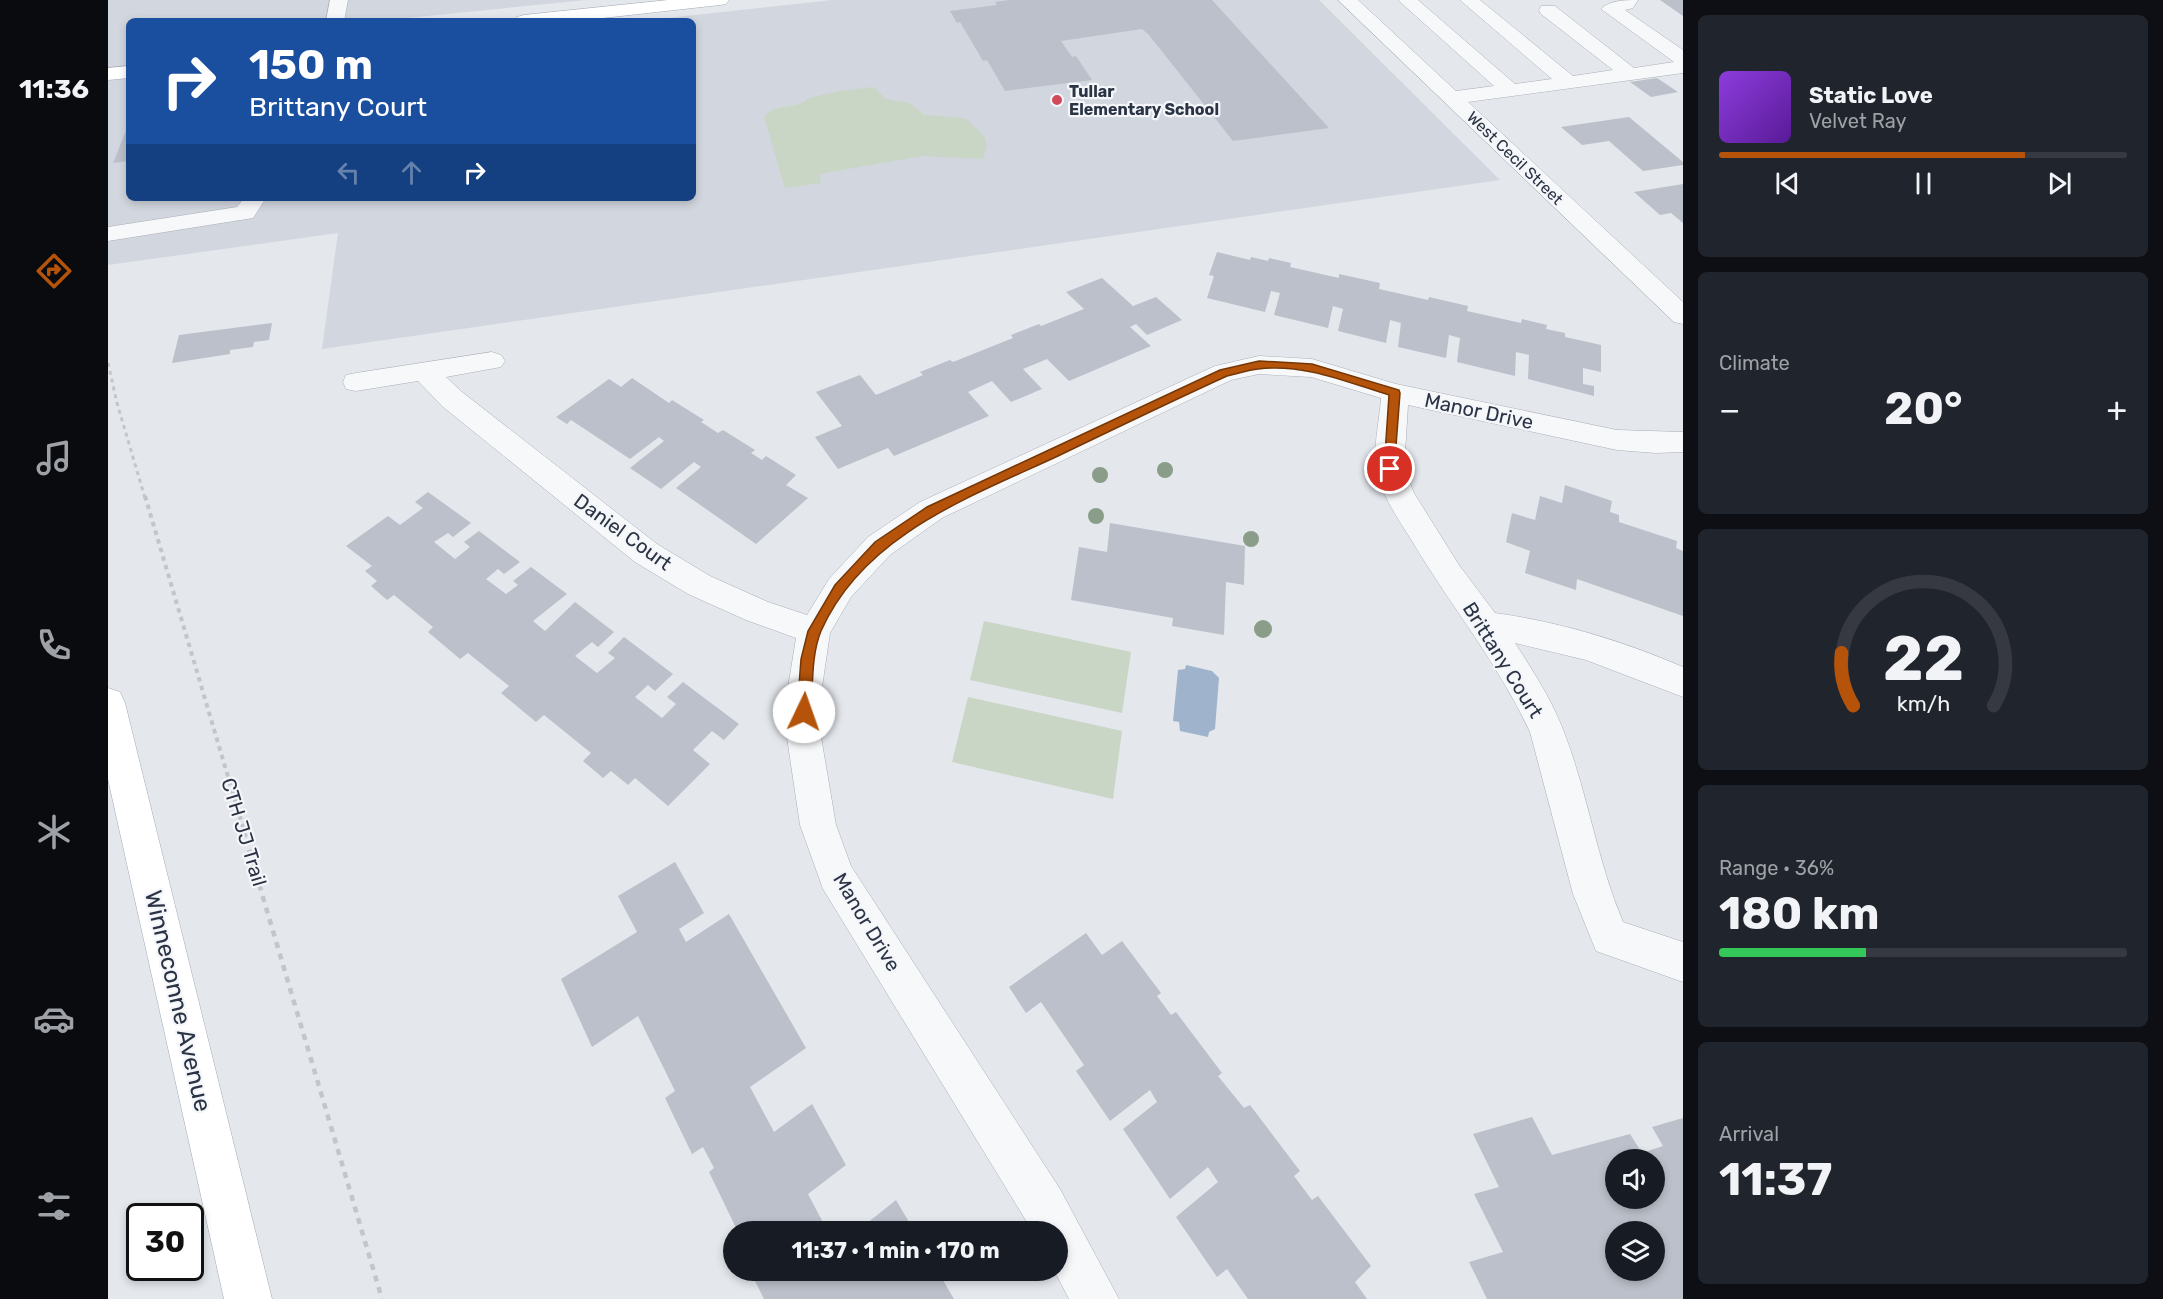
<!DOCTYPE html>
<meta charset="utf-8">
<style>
body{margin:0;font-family:Rubik,sans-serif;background:#20242c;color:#f1f3f6;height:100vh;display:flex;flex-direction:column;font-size:22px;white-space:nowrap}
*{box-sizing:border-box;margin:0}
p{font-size:20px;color:#9ea1a6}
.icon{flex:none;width:33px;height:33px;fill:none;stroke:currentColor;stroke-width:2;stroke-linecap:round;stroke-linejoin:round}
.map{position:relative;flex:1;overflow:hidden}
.sheet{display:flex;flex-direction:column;gap:15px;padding:15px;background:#0d0f14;width:480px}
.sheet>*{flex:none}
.hud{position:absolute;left:18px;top:18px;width:570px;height:183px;border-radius:9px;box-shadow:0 3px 9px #0003;background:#1a4fa0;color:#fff;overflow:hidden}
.buttons{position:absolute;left:1497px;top:1149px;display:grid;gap:12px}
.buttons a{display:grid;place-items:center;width:60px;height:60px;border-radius:50%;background:#171b24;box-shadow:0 3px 9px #0003;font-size:30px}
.speed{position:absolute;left:18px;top:1203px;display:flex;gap:12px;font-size:30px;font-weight:700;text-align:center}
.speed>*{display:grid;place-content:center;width:78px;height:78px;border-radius:50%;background:#171b24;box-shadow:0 3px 9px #0003;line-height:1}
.speed .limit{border:3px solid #111;border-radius:9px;background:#fff;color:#111}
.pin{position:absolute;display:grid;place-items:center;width:51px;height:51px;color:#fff;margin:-26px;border:3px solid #fff;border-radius:50%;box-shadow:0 2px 6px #0007}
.me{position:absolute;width:66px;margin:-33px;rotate:3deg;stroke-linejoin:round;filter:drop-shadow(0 0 4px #0008)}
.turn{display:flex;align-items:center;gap:21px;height:126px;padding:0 24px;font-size:27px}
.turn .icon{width:78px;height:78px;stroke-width:2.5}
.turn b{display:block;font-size:42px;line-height:51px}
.lanes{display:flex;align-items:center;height:57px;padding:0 24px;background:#0003;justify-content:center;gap:30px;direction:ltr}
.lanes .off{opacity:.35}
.big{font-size:45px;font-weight:700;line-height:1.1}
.sheet .card{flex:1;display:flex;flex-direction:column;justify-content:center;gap:9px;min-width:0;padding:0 21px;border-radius:9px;background:#20242c}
.sheet .dial{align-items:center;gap:0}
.dial svg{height:156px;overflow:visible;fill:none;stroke:#363941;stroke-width:7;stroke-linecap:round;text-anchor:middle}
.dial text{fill:#f1f3f6;stroke:none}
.song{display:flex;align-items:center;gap:18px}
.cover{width:72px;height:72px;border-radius:9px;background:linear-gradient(135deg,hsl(270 70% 55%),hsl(270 70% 35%))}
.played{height:6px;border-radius:3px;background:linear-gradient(90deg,#b45309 75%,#363941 75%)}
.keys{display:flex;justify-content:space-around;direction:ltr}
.heat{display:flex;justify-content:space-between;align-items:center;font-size:33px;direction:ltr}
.charge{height:9px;border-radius:4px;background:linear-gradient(90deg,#34c759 36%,#363941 0)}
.trip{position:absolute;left:615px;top:1221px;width:345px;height:60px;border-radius:30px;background:#171b24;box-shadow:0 3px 9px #0003;font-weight:700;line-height:60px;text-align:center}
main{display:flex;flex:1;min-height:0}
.tab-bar{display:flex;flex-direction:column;width:108px;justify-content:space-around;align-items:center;background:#090b0e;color:#9ea1a6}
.tab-bar .icon{width:42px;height:42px}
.tab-bar .on{color:#b45309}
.tab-bar b{font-size:27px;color:#f1f3f6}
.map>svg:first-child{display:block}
.built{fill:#d2d6de}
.green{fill:#c9d6c5}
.water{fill:#9fb4cc}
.building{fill:#bbc0ca;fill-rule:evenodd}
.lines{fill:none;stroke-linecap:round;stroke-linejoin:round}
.minor-casing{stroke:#a9aeb7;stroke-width:1}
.major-casing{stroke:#a3abb8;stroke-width:1}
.path-far2{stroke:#c2c5cb;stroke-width:3;stroke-dasharray:4 4;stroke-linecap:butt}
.path-far1{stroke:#c2c5cb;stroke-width:4;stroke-dasharray:4.5 4.5;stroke-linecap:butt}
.path{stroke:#c2c5cb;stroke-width:4.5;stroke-dasharray:6 6;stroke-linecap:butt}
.minor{fill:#f7f8fa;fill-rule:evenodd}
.major{fill:#fff;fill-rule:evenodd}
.tree{fill:#899d89}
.route{fill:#b45309;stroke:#753606;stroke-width:1.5}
.poi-dot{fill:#d1495b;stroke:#f4f6f9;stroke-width:2}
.labels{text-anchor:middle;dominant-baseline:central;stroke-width:4.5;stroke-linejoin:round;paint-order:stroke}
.far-poi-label{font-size:16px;font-weight:bold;fill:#2b3445;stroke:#f4f6f9;text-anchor:start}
.far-street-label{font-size:16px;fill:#2b3445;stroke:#f4f6f9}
.street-label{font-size:20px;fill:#2b3445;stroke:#f4f6f9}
.near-street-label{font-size:24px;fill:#2b3445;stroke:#f4f6f9}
</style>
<main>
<nav class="tab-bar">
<b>11:36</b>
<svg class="icon on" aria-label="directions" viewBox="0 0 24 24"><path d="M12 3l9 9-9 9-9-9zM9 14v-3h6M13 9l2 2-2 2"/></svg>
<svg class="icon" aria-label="music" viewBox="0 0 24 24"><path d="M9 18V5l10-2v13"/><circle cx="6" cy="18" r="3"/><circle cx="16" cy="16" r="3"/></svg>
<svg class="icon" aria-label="phone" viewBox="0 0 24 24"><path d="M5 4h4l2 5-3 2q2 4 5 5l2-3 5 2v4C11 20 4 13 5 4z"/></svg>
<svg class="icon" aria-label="climate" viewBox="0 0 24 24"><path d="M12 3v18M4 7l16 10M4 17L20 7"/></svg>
<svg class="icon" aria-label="car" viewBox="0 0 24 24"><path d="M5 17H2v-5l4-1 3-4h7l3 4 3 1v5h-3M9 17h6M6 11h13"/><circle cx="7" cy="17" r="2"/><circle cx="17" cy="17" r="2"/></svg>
<svg class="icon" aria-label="filters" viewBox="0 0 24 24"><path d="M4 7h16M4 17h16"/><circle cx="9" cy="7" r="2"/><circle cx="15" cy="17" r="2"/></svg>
</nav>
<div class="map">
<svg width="1575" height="1299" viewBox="0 0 1575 1299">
<rect width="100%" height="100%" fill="#e4e7ec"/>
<path class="built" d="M0,0h478l-209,21h-248v177h564v-177h-53l192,-21h487l181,180 -1178,169 16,-116 -230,32z"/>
<path class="green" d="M766,87l12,12 23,4 15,12 41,3 19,18 3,10 -4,13 -61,-3 -102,18 1,9 -36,5 -21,-71 9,-8 27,-5 9,-6 31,-7z
M876,621l147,31 -9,61 -152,-33z
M860,697l154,34 -9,68 -161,-37z"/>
<path class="water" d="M1078,665l26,6 7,7 -4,51 -6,3 -1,5 -28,-6 -1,-9 -6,-1 5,-51 7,-1z"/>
<path class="building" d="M901,0h203l117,128 -96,13 -84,-106 -7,-6 -81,12 11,16 4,-1 16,24 -87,11 -18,-31 -4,1 -23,-39 -3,1 -7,-12 47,-6 -2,-3z
M1552,0h23v16z
M1549,78l21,14 -27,5 -21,-15z
M1521,117l54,45v3l-40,6 -34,-30 -27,4 -21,-18z
M21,123v38l-16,2z
M1575,184v39l-12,-10 -11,2 -26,-23z
M1109,252l33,8 1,-3 17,4 1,-3 22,5 -1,4 49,11v-4l41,9 -1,6 49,11 1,-3 39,9 -1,5 54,12 1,-4 25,6 -1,4 19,4v4l36,8v27l-18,-4v16l11,2v10l-66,-17 1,-24 -13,-3 -1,24 -58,-14 3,-24 -11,-3 -3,23 -48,-11 3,-24 -11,-3 -4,23 -48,-12 5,-22 -10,-3 -5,22 -54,-13 6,-22 -9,-2 -6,21 -58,-14 7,-22 -5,-1z
M994,278l31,28 23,-9 26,23 -35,15 -11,-11 -6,3 21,19 -82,35 -22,-22 -24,10 19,20 -31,13 -19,-21 -24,11 21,24 -95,40 -6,-8 -50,21 -23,-32 27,-11 -26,-34 44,-17 16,20 47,-20 -3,-3 30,-12 3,2 60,-24 -2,-3 28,-11 2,2 43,-17 -18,-17z
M164,323l-3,17 -15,2 -1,5 -23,3v4l-58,9 7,-28z
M524,378l37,25 3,-3 32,20 -3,2 17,11 5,-3 32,20 -4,3 11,7 4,-4 30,19 -10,10 22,13 -52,46 -80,-56 25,-21 -7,-5 -33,27 -31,-21 34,-27 -5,-4 -29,22 -59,-39 -4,4 -11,-7 53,-38 12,8z
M1457,485l47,16 -2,11 9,3v7l58,19 -1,7 7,3v65l-106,-37 -1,11 -51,-17 5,-22 -24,-9 6,-29 23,7 5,-24 22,7z
M320,492l43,31 -18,14 -5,-4 -14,9 21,17 15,-12 -6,-5 15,-11 41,31 -16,12 -6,-5 -12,10 20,15 12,-9 -5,-4 18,-14 36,27 -34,27 12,10 30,-29 39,30 -16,15 -6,-5 -17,14 22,17 18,-15 -7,-5 16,-16 49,37 -18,17 -7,-6 -13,12 27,21 14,-14 -9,-7 16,-15 56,42 -15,16 -12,-9 -19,19 17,14 -42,42 -33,-28 -7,7 -17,-14 -8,7 -20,-17 8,-8 -47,-38 -8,7 -35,-29 8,-7 -41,-33 -8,6 -32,-27 5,-5 -39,-32 -7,5 -16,-14 6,-5 -12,-10 7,-5 -26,-20 42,-30 12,9 23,-17 -8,-6z
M1002,523l135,23 -1,39 -18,-3 -2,53 -52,-9 1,-8 -102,-18 8,-53 28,5z
M567,862l29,51 -25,16 7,13 43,-28 77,134 -56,39 24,45 38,-28 34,61 -38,29 20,38h-90l-29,-60 5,-4 -11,-21 -11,7 -27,-56 10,-7 -37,-75 -46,31 -31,-68 76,-47 -19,-36z
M978,933l16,22 20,-14 39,52 -4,3 14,19 5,-3 46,61 -4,3 26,32 6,-3 50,66 -6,5 18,24 6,-4 53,70 -16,16 12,17h-119l-21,-30 -10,8 -41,-60 42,-35 -10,-15 -38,32 -47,-70 34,-27 -7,-12 -40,31 -34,-50 8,-6 -43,-63 -15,11 -17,-26z
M1424,1117l20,38 78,-21 12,19 21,-7 -11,-19 31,-9v181h-196l-18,-37 34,-10 -29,-58 25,-7 -26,-53zM1508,1160h38v38h-38zM1508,1232h38v38h-38z
M788,1200l19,32h-59z
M650,1270h179l17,29h-190l-12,-24z"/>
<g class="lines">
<defs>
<path id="minor" d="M222,0h18l-4,21h-18z
M1230,0h20l98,91 38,-5 -96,-86h20l97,84 37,-5 -92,-79h20l93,76 40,-6 -72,-56 -2,-4 2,-4h14l79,62 40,-6 -73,-53c9,-9 24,-9 37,-9l-5,8 -8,2 58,40v23l-215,29 215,200v22l-9,-2z
M136,198h22l-13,20 -145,23v-14l129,-20z
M384,352l9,3 4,6 -4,6 -55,10 16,15 195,152 53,32 58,26 39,13 22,-36 39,-42 52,-35 295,-136 44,-10 53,3 84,25 221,46 66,2v20l-27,1 -39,-3 -209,-45 -4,64 10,24 45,72 36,48c65,9 128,28 188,54v30l-97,-37 -71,-17c18,28 37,57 49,89 24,62 33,129 59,190l60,20v40l-87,-31 -23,-57 -43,-162c-32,-69 -80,-127 -118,-191 -14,-22 -29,-44 -36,-70 -4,-15 4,-55 5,-73l-70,-21 -52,-3 -28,6 -289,138 -52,37 -39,42 -21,36 -9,61 -1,37 16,94 15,41 209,323 59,110h-50l-15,-29h4v-38h-25l-210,-343 -23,-64 -14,-94 1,-37 9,-56 -50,-18 -58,-26 -53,-32 -193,-156 -24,-25 -62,10 -10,-2 -3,-7 3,-7 10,-2z"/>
<path id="major" d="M560,0h61l-3,4 -6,1 -144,16h-61l2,-4 7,-2z
M21,66v12l-21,2v-12z
M0,688l12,4 5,11 147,596h-48l-116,-520z"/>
</defs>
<use href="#minor" class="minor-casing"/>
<use href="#major" class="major-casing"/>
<path class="path-far2" d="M0,363l9,40 28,95"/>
<path class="path-far1" d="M37,496l105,355"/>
<path class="path" d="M141,850l133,449"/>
<use href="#minor" class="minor"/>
<use href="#major" class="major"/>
</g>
<g class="tree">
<circle cx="1057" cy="470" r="8"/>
<circle cx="992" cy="475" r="8"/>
<circle cx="988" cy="516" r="8"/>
<circle cx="1143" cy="539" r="8"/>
<circle cx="1155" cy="629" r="9"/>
</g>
<path class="route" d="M1151,361l53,3 87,26 1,3 -6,79 -4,1 -6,-4 5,-74c-42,-13 -86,-32 -131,-26 -10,1 -21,5 -31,7 -57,26 -113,53 -169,80 -88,41 -195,79 -237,175 -10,24 -8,56 -10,81l-2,5 -5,1 -5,-1 -2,-5 4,-53 7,-28 27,-46 40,-43 52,-35 293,-137z"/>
<circle class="poi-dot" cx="949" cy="100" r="6"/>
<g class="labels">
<g class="far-poi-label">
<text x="961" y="91">Tullar<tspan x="961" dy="18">Elementary School</tspan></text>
</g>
<g class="far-street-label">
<text transform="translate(1407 158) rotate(44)">West Cecil Street</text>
</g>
<g class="street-label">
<text transform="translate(1371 411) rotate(12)">Manor Drive</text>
<text transform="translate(515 532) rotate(36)">Daniel Court</text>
<text transform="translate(1395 660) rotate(58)">Brittany Court</text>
<text transform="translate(136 832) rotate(73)">CTH JJ Trail</text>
<text transform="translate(759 922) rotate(59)">Manor Drive</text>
</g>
<g class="near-street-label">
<text transform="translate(70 1001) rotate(77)">Winneconne Avenue</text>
</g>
</g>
</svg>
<div class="buttons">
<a><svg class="icon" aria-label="sound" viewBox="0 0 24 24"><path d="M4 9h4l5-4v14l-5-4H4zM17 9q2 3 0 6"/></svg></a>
<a><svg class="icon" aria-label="layers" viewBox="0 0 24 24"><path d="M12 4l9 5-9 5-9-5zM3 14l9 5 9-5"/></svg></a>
</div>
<div class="speed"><div class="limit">30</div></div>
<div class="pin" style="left:1282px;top:469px;background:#d93025"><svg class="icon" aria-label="arrive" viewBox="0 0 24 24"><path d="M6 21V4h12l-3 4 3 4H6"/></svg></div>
<svg class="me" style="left:696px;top:712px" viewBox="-20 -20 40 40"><circle r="19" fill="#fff"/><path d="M0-13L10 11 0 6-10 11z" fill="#b45309"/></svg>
<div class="trip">11:37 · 1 min · 170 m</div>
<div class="hud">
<div class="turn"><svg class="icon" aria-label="right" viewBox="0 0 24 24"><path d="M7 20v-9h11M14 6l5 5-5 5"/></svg><div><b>150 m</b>Brittany Court</div></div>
<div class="lanes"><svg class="icon off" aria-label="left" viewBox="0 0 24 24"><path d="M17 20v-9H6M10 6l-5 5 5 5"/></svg><svg class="icon off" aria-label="ahead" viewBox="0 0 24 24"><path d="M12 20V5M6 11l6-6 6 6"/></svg><svg class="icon" aria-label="right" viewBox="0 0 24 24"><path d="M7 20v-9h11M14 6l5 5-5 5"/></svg></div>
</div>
</div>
<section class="sheet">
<div class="card">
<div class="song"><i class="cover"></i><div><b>Static Love</b><p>Velvet Ray</p></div></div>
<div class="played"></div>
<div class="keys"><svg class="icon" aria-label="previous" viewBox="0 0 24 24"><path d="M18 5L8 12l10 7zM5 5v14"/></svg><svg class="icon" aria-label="pause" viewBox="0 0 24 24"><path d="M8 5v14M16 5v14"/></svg><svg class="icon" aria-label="next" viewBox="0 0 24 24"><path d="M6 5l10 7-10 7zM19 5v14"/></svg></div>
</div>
<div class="card"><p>Climate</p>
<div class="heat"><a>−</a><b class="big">20°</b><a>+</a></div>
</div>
<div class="card dial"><svg viewBox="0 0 100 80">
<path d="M14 69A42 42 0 1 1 86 69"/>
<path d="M14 69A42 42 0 0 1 8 42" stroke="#b45309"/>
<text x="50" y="56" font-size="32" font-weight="700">22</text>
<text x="50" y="72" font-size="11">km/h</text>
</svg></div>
<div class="card"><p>Range · 36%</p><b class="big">180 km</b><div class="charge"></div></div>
<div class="card"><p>Arrival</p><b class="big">11:37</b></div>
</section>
</main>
